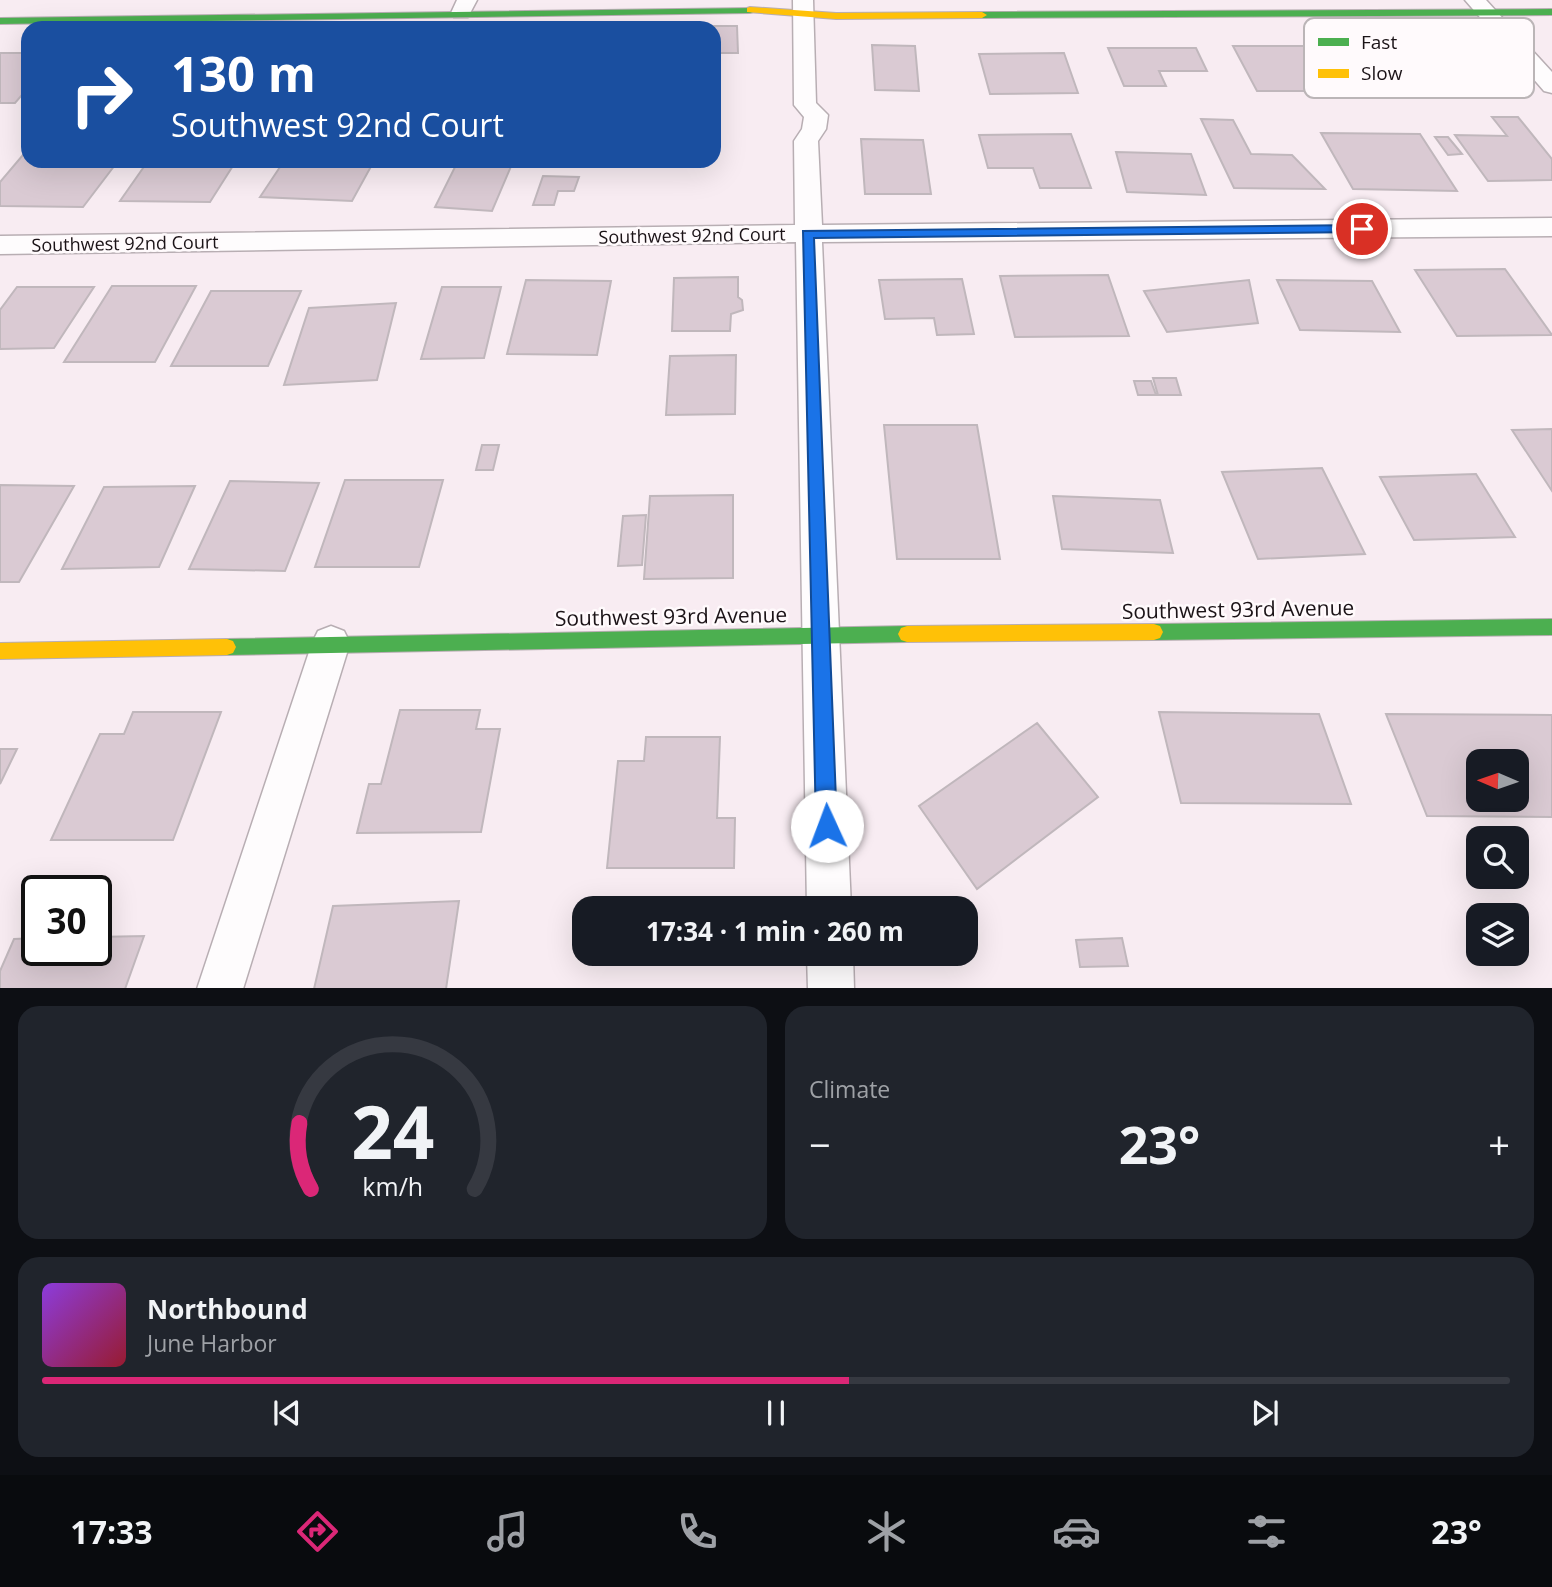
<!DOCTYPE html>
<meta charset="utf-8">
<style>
body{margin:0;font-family:"Open Sans",sans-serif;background:#20242c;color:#f1f3f6;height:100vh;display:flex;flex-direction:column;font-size:26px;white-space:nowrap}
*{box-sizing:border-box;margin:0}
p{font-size:23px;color:#9ea1a6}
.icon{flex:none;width:38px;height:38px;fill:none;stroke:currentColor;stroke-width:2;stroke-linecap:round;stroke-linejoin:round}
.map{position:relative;height:988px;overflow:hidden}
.panel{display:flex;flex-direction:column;gap:18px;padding:18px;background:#0d0f14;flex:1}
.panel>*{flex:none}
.banner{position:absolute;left:21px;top:21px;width:700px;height:147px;border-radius:21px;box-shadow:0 7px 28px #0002;background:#1a4fa0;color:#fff;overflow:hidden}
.needle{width:46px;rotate:272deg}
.controls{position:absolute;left:1466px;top:749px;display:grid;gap:14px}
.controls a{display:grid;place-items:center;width:63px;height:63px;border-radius:14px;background:#171b24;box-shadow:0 7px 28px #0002;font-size:35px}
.speed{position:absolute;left:21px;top:875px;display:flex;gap:14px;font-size:35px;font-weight:700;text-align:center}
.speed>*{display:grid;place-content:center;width:91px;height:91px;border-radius:50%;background:#171b24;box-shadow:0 7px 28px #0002;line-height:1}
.speed .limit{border:4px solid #111;border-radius:10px;background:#fff;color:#111}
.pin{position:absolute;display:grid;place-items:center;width:60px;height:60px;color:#fff;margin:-30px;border:4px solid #fff;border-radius:50%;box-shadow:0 2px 7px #0007}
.me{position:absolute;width:77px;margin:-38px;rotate:358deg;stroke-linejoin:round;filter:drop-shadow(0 0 5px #0008)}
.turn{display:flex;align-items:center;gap:24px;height:147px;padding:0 35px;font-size:32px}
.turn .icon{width:91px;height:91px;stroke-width:2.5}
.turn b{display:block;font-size:49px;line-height:60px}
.big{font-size:52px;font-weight:700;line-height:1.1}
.panel .widget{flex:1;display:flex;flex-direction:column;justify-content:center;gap:10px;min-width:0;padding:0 24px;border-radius:21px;background:#20242c}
.panel .dial{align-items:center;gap:0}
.dial svg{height:182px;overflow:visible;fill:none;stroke:#363941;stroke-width:7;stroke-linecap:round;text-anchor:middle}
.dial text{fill:#f1f3f6;stroke:none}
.song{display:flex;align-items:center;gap:21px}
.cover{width:84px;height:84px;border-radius:10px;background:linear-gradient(135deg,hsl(270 70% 55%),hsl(350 70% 35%))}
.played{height:7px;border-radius:4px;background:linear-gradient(90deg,#db2777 55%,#363941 55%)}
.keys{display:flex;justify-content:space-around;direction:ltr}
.heat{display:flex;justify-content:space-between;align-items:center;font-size:38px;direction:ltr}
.panel .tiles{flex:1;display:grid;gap:18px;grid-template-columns:1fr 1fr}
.widget:last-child{grid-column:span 2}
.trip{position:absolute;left:572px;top:896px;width:406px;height:70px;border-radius:21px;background:#171b24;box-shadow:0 7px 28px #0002;font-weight:700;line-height:70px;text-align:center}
.dock{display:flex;height:112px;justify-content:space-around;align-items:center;background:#090b0e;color:#9ea1a6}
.dock .icon{width:49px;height:49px}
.dock .selected{color:#db2777}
.dock b{font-size:32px;color:#f1f3f6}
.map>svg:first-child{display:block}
.building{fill:#dacad3;stroke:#c0b7bc;stroke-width:2;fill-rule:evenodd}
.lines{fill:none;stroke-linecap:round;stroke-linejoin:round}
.street-casing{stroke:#b8aeb3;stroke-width:3}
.fast-casing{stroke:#b8aeb3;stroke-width:2}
.slow-casing{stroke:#b8aeb3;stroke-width:2}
.street{fill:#fefcfd;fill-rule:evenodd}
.fast{fill:#4caf50;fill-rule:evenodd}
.slow{fill:#ffc107;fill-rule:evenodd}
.route{fill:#1a73e8;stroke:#114b97;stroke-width:2}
.labels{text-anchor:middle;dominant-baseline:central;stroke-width:5;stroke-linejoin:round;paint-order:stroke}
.far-street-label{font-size:18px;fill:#1b1317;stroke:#fffafc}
.street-label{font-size:21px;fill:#1b1317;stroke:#fffafc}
.key{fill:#fffafc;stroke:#bbb5b7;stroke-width:2}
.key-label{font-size:19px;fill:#1b1317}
</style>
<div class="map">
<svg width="1552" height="989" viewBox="0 0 1552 989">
<rect width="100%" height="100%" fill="#f8ecf2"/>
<path class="building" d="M697,26h40l1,27h-24v-25z
M872,45l43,1 4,45 -44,-1z
M1233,46h90l17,27h-32l11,18h-62z
M1108,48h88l11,23h-48l7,15h-42z
M0,53h28v35l-13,15h-15z
M1064,53l14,40 -88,1 -11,-40z
M1492,117h26l34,42v21l-64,1 -33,-46 52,1z
M1201,119l32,1 18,34 41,1 33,34 -91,-1z
M1321,133l99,1 37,57 -104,-2z
M1071,134l20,54h-51l-7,-20h-45l-9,-33z
M1435,137h13l14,17 -14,1z
M861,139l62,1 8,54h-66z
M28,149v12h90l-35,46 -83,-1v-24z
M1116,152l75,2 15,41 -79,-3z
M148,161h88l-26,41 -90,-1z
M284,161h90l-22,40 -92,-4z
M458,161l54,3 -20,47 -57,-4z
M543,176l36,1 -5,14h-16l-4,14h-21z
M1505,269l47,66 -95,1 -42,-66z
M1108,275l21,61 -114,1 -15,-61z
M738,277v20l4,3 1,10 -12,4 -1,17h-58l2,-53z
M962,279l12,55 -37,1 -3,-17 -49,1 -6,-39z
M526,280l85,1 -14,74 -90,-1z
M1249,280l9,43 -91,9 -23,-41z
M1277,280l95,1 28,51 -100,-2z
M112,286h84l-41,76h-91z
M17,287h77l-40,61 -54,1v-39z
M442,287h59l-17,71 -63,1z
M211,291h90l-33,75h-97z
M396,303l-19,77 -93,5 25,-77z
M736,355l-1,59 -69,1 4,-59z
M1153,378h23l5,17h-23z
M1134,381h17l5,14h-18z
M884,425h93l23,134h-103z
M1552,429v62l-40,-61z
M482,445h17l-6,25h-17z
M1322,468l43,86 -107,5 -36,-87z
M1476,474l39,63 -101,3 -34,-63z
M345,480h98l-24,87h-104z
M230,481l89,2 -34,88 -96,-2z
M0,485l74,1 -55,96h-19z
M195,486l-36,81 -97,2 42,-82z
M733,495v83l-89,1 6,-83z
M1053,496l107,4 13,53 -111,-4z
M646,515l-4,50 -24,1 5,-50z
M400,710h80l-4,19h24l-19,103 -124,1 12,-49h12z
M133,712h88l-48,128h-122l49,-106h24z
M1159,712l160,2 32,90 -170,-1z
M1386,714l166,1v102l-125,-1zM1479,761h38v39h-38z
M1037,723l61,74 -121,92 -58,-83z
M646,737h74l-3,81h18l-1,50h-127l11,-107h26z
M0,749h17l-17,35z
M459,901l-13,88h-132l19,-83z
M144,936l-19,53h-125v-18l14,-32 23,-1v12h59v-13z
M1122,938l6,28 -48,1 -4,-27z"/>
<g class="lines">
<defs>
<path id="street" d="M457,0h20l-9,17h-14l-3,-4z
M793,0h20l3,103 12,12 -2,14 -8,12 4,84 730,-7v18l-730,6 29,666h-44l-11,-666 -796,12v-18l795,-11 -1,-84 8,-12 2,-12 -10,-12z
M1465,0h21l66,72v21l-8,-2z
M331,626l13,5 6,12 -107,346h-46l115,-346 6,-12z
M807,954h46l1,35h-46z"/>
<path id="fast" d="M753,8v4l-3,1 -750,11v-6z
M1552,9v6l-570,3 -5,-3 5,-3z
M1552,619v16l-398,5 -6,-2 -3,-6 3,-6 6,-2z
M907,626l6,2 3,6 -3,6 -6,2 -680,13 -6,-2 -3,-6 3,-6 6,-2z"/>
<path id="slow" d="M750,7l86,6 146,-1 5,3 -5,3 -146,1 -89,-7v-4z
M1154,624l6,2 3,6 -3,6 -6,2 -247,2 -6,-2 -3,-6 3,-6 6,-2z
M227,639l6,2 3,6 -3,6 -6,2 -227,4v-16z"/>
</defs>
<use href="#street" class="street-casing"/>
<use href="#fast" class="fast-casing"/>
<use href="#slow" class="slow-casing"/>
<use href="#street" class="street"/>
<use href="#fast" class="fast"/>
<use href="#slow" class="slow"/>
</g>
<path class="route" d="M1362,225l4,1v6l-552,6 23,588 -3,7 -7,3 -8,-3 -3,-7 -13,-595z"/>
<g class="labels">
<g class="far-street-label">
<text transform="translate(692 235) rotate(-1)">Southwest 92nd Court</text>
<text transform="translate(125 243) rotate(-1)">Southwest 92nd Court</text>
</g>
<g class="street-label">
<text transform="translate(1238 609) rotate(-1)">Southwest 93rd Avenue</text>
<text transform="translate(671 616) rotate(-1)">Southwest 93rd Avenue</text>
</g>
</g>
<rect x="1304" y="18" width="230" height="80" rx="10" class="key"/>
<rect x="1318" y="38" width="31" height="8" fill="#4caf50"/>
<rect x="1318" y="69" width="31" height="9" fill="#ffc107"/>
<g class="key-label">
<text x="1361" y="49">Fast</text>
<text x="1361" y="80">Slow</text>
</g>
</svg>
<div class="controls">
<a><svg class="needle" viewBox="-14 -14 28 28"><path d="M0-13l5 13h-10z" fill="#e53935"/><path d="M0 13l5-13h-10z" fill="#9ea1a6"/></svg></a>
<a><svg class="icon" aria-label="search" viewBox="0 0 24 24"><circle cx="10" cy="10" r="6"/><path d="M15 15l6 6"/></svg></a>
<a><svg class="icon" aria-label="layers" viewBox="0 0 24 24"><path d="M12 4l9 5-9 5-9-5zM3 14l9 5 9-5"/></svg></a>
</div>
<div class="speed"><div class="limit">30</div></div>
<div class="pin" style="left:1362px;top:229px;background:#d93025"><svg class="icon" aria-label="arrive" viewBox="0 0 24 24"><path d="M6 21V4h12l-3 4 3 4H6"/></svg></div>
<svg class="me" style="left:827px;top:826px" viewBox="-20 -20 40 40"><circle r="19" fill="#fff"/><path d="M0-13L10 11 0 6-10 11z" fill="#1a73e8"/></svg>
<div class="trip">17:34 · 1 min · 260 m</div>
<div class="banner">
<div class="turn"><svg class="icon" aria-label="right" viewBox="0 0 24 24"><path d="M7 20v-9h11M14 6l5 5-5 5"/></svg><div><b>130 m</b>Southwest 92nd Court</div></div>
</div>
</div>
<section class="panel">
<div class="tiles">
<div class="widget dial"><svg viewBox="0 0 100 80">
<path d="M14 69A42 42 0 1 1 86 69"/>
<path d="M14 69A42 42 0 0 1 9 40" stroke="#db2777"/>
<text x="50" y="56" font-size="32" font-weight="700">24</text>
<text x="50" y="72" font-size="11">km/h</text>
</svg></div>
<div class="widget"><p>Climate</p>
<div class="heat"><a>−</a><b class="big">23°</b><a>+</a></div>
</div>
<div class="widget">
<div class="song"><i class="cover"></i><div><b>Northbound</b><p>June Harbor</p></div></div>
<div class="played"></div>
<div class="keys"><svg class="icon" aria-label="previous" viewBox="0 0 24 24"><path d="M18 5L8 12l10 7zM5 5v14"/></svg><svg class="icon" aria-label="pause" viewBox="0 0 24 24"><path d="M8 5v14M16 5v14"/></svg><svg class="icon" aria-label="next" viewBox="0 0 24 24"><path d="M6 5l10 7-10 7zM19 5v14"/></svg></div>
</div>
</div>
</section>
<nav class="dock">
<b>17:33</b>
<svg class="icon selected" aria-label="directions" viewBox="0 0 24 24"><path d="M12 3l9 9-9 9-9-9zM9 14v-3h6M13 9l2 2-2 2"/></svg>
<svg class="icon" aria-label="music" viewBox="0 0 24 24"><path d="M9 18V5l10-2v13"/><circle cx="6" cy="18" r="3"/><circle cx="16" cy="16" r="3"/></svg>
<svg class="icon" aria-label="phone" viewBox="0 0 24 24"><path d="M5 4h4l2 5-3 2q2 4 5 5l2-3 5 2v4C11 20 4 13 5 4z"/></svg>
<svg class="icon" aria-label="climate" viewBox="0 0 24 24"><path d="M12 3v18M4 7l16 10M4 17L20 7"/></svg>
<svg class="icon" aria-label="car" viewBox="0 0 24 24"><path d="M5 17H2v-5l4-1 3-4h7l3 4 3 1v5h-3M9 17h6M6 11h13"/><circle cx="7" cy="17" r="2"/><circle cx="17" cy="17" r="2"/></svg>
<svg class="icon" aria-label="filters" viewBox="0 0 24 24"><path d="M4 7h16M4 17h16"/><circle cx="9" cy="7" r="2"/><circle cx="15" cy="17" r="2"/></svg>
<b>23°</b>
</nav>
